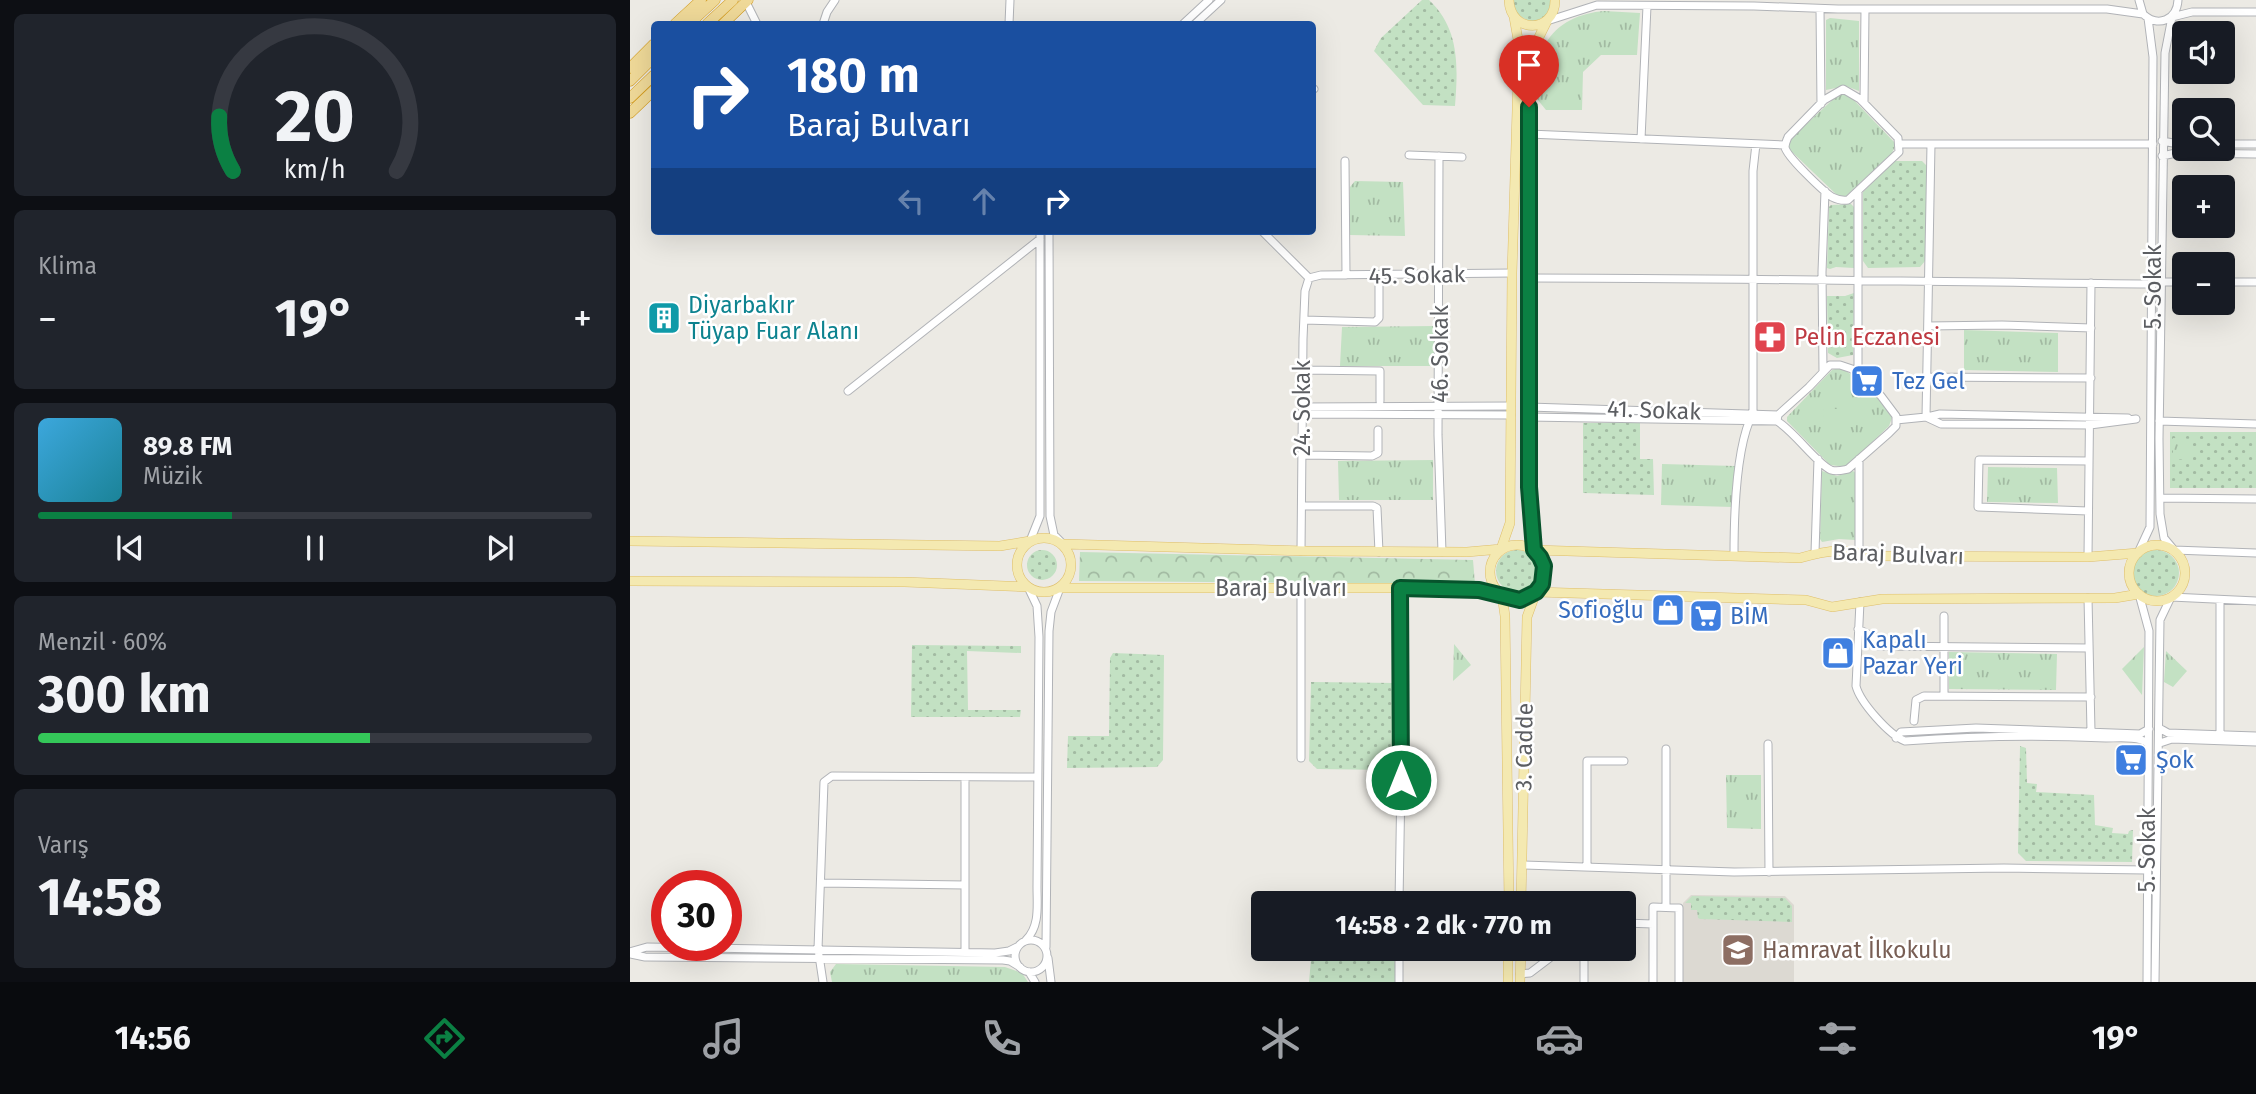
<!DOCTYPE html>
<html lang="tr">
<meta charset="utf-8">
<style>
body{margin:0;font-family:"Fira Sans",sans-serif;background:#20242c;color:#f1f3f6;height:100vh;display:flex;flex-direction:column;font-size:26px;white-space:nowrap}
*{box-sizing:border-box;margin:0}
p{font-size:23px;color:#9ea1a6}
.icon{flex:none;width:38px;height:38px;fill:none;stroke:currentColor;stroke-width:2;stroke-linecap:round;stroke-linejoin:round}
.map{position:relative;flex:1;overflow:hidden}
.side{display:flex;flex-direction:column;gap:14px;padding:14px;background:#0d0f14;width:630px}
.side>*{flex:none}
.banner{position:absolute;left:21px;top:21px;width:665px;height:214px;border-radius:7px;box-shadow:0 7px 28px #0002;background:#1a4fa0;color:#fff;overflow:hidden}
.buttons{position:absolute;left:1542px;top:21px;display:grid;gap:14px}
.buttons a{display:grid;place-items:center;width:63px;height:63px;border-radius:7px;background:#171b24;box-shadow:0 7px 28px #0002;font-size:35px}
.speed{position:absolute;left:21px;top:870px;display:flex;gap:14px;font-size:35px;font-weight:700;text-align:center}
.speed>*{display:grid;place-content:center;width:91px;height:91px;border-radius:50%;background:#171b24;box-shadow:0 7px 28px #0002;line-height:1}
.speed .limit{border:10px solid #d22;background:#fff;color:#111}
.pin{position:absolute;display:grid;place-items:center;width:60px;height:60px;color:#fff;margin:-72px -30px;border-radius:50% 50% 50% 0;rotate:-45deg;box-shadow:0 0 7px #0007}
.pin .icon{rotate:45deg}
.me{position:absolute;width:77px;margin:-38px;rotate:0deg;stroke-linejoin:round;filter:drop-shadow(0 0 5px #0008)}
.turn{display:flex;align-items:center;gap:24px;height:147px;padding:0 21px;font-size:32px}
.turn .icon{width:91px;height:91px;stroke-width:2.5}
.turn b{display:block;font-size:49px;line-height:60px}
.lanes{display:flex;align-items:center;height:66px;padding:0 21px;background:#0003;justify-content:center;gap:35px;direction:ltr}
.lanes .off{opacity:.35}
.big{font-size:52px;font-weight:700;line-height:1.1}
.side .card{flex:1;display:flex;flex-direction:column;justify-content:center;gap:10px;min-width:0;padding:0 24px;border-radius:10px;background:#20242c}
.side .dial{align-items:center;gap:0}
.dial svg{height:182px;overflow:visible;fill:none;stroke:#363941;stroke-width:7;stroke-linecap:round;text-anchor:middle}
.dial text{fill:#f1f3f6;stroke:none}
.song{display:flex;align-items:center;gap:21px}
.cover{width:84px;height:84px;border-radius:10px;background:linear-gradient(135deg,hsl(200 70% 55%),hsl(190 70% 35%))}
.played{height:7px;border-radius:4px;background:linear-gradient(90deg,#0b8043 35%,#363941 35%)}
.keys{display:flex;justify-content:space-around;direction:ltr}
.heat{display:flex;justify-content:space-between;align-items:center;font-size:38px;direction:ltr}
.charge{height:10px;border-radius:5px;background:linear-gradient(90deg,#34c759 60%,#363941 0)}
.trip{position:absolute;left:621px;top:891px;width:385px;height:70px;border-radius:7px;background:#171b24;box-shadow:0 7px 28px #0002;font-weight:700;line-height:70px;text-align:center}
.dock{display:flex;height:112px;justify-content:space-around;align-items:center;background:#090b0e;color:#9ea1a6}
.dock .icon{width:49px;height:49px}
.dock .on{color:#0b8043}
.dock b{font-size:32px;color:#f1f3f6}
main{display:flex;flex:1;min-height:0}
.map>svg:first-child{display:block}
.education{fill:#dcd9d2}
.grass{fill:url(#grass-dots)}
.forest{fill:url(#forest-crowns)}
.park{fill:url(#park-tufts)}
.pitch{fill:#c3e1c3}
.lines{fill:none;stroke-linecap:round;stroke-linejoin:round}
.minor-casing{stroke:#b1b3b7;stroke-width:9}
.major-casing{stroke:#debe6a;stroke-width:10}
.highway-casing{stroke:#d29a1d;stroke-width:11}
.minor{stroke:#fff;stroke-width:7}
.major{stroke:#f4e9b1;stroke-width:9}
.highway{stroke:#efd998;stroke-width:10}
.route-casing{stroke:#07532c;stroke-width:18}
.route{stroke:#0b8043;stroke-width:12}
.labels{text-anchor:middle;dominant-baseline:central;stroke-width:5;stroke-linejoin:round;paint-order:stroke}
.street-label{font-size:23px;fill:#5c5e62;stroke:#fff}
.culture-label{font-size:23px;fill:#0d838f;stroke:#fff;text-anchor:start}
.health-label{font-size:23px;fill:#be3a42;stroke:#fff;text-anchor:start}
.shop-label{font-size:23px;fill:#366cbe;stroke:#fff;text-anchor:start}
.education-label{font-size:23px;fill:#785e54;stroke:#fff;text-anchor:start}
</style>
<main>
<section class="side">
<div class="card dial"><svg viewBox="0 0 100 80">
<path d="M14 69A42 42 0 1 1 86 69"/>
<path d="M14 69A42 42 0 0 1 8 45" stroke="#0b8043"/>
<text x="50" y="56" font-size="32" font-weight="700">20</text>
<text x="50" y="72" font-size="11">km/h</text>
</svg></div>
<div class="card"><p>Klima</p>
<div class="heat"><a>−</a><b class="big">19°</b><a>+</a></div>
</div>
<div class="card">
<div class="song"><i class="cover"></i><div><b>89.8 FM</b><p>Müzik</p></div></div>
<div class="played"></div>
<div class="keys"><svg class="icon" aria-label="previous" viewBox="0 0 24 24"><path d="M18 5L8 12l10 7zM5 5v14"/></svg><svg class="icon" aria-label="pause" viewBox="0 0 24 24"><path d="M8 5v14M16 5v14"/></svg><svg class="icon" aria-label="next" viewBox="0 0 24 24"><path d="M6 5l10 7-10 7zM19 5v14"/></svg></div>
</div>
<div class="card"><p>Menzil · 60%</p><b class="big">300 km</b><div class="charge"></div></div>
<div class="card"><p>Varış</p><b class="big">14:58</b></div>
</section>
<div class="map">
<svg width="1626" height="982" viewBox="0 0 1626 982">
<defs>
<pattern id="grass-dots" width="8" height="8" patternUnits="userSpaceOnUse" patternTransform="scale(1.75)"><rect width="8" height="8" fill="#c3e1c3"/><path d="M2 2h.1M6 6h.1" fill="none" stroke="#a2baa2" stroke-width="1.8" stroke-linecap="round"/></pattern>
<pattern id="forest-crowns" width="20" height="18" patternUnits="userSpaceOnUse" patternTransform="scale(1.75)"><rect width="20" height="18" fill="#c3e1c3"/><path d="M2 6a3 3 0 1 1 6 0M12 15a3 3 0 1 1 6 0" fill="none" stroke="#a2baa2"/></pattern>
<pattern id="park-tufts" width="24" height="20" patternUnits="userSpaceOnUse" patternTransform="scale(1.75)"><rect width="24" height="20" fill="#c3e1c3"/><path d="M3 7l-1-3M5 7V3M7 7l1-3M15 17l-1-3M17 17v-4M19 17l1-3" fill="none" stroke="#a2baa2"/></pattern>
</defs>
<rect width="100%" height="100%" fill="#eceae4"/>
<path class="education" d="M1061,895l94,1 9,9v77h-112l1,-79z"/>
<path class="grass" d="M792,0h7c31,29 29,67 26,106l-32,-1 -49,-54 7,-13z
M884,0h37c-1,13 -7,21 -21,21 -10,-3 -17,-10 -16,-21z
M1265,161h27l5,5 -2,95 -5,6 -52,1 -5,-7v-69z
M1221,204l4,4 -1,60 -18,-1 -6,2 -3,-1 2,-61 2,-2z
M1224,293l-1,62 -16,3 -9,-5 -1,-57h18z
M953,423h57v36h13l1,36 -71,-2z
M1540,432h86v56h-86z
M397 565a15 15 0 1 1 30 0a15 15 0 1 1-30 0Z
M866 571a21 21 0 1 1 42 0a21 21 0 1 1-42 0Z
M1503 573a23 23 0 1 1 46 0a23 23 0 1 1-46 0Z
M282,645l109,1v7l-54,-2 1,59h53l-1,7h-109z
M483,653l51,2 -1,105 -6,7 -90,1 1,-32h41l1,-78z
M681,682l85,1 -1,79 -9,8 -69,-1 -8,-8z
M1390,746l6,2 1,35 10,1 -1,8 58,3 1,30 18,3 -1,5 16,1 1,-3 4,-1 -1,32 -106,-1 -8,-8z
M1062,896l93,2 7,8v16l-92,-3 -2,-1 -1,-8h-6v-7h-6z
M682,948l83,1v33h-86z"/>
<path class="forest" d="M450,552l393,8 2,24 -396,-3z"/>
<path class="park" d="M974,11l36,2 -3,42h-36l-18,17 -1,38h-36l-9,-11c1,-16 -1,-40 8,-54 12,-23 36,-32 59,-34z
M1200,18l29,3v70l-13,-5 -20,4v-70z
M1211,92l7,2 48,50 -4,9 -46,43 -6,2 -52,-50 1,-8z
M725,181l48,1 2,54 -56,-1 1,-48z
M805,326l-1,40h-94l2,-39z
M1334,330l94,3v39l-94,-2z
M1208,368c17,4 45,33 54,50l-3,8 -43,41 -16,-2 -43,-44v-4l45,-47z
M1543,438l20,1v21l-20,-1z
M803,460v40h-94l-1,-39z
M1032,464l73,2 -2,41 -72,-2z
M1358,467l69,1 1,35 -71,-1z
M1192,471l15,5 16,-5 3,2 -1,67 -16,-1 -17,3 -2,-3z
M824,644l17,21 -18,16z
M1514,647l-2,48 -20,-26z
M1536,651l21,20 -14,16 -9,-5z
M1319,652l108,2 -1,36 -107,-1z
M1096,775h35v54l-34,-1z
M206,964l169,3 17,6 6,9h-196l-2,-10z"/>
<path class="pitch" d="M1194,409h32v18h-33z"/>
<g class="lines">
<defs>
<path id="minor" d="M1509,0l4,14c15,14 34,6 35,-14
M116,2l11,22
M1190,9l1,95
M1626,12h-64l-20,5 -7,36 -6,386 1,75 4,24 10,12 82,3
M917,21l50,-16 157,1 84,3h269l36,5
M193,24l4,-12 8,-12
M379,24l1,-24
M553,24l26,-24
M565,24l26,-24
M1213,89l17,10 38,39 1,14 -51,48c-6,1 -10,0 -16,-3 -9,-6 -46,-41 -47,-50 0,-4 2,-7 3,-10l36,-37z
M682,90l2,-1
M1234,103l1,-94
M899,134l256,11
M1011,139l6,-133
M1532,141l22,4
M1270,144h253
M1592,144h34
M779,155l53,2
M809,156l-1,279 4,117
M1532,156l14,-3 80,1
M715,161l1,114
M1228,191v184
M419,231l1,285 4,19 9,9
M632,231l47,47
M899,278c208,0 416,4 624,6
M1531,282h23
M1592,282h34
M674,320l71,2 4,-4v-42
M1298,326l74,-1 89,3
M673,370l77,1v30
M1193,372l-1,-100 3,-81
M1298,377l163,1
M218,391l192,-152
M672,407l209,-1
M899,407l249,8
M673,414l208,1
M898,417l249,4c18,11 39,42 54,49 6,2 12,0 17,-1l41,-36 7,-7v-10l-15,-20 -29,-27 -12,-4h-10l-21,22 -31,28 -1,6
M1296,417l15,7 149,1 46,-6
M1297,417l13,-3 188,4
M1266,420l30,-3 5,-273
M1529,421l97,3
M672,455l70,1 6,-3v-23
M1530,498l96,1
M672,506h71l4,2 2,44
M1458,511l-110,-4 1,-47 110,1
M400,541l10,-25v-285
M671,551l2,-212 2,-48 4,-13 12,-3 191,-2
M1229,552v-93
M1185,553l3,-94
M1508,553l12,-26 3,-470 -5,-39
M1104,556c0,-37 2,-111 19,-143v-242l3,-27
M1458,557l3,-274
M671,588v170
M1509,594l10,37 -2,351
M1458,598l3,133
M1230,602l-4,84c4,16 33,49 49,55 67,-5 134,-6 201,-3 13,0 32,-2 42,5
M1228,629l18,9 3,8 210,2
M1314,696v-80
M1284,721l2,-21 8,-4 167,1
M1529,728l9,5 88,3
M1590,736v-135
M1266,738l5,-6 75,-4 164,6 9,-5
M1530,743l12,-4 84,3
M1138,744l1,128
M1036,749v157
M892,865l212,7 270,-4 143,2
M957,867v-106h37
M191,883l144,2
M769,903l2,-123 -1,-192
M994,923l29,1
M385 956a16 16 0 1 1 32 0a16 16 0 1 1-32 0Z
M396,940c14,-14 11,-34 11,-53l2,-250 -2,-31 -9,-19
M416,947l3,-316 2,-19 9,-24
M769,948v34
M0,952l17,-5 348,6 14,-2 8,-4
M335,952v-175
M0,954l15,3 358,3 7,1 10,6
M418,958l3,24
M399,972l6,10
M890,974l10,-1 33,-25
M193,982l-5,-33 6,-167 8,-6 205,1
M954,982v-34
M1023,982v-75l26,1v74
M1525,982l5,-362 11,-23 85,4"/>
<path id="major" d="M879,0c1,34 46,34 46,0
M917,21l-12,24 -6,34 -1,338 3,117 3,16 266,8c31,-9 46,-9 77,-2l211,1 50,-4
M387 565a27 27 0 1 1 54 0a27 27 0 1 1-54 0Z
M0,541l370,5 30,-5
M433,544l244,7 160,1 34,-3 9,-26 2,-250 7,-228 -5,-28
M860 572a27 27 0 1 1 54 0a27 27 0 1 1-54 0Z
M1499 573a28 28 0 1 1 56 0a28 28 0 1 1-56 0Z
M0,581l275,1 123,5
M430,588h340l79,2 23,5 3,21 4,287
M891,903l6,-286 9,-25 270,8 26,7 50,-8 233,-1 24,-4
M878,982v-34
M890,982l1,-34"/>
<path id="highway" d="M45,24l26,-24
M59,24l26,-24
M77,24l26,-24
M93,24l25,-24
M0,68l24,-24
M0,81l24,-24
M0,98l24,-23
M0,113l24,-23"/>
</defs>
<use href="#minor" class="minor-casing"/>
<use href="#major" class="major-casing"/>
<use href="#highway" class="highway-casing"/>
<use href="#minor" class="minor"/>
<use href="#major" class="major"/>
<use href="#highway" class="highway"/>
</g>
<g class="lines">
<defs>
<path id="route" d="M771,780l-1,-192 79,2 41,10 16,-8 6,-8 2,-18 -4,-9 -6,-7 -5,-63v-380"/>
</defs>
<use href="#route" class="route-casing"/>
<use href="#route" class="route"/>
</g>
<defs>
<symbol id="building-square" viewBox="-11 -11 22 22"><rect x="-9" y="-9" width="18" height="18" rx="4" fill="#0f9aa8" stroke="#fff"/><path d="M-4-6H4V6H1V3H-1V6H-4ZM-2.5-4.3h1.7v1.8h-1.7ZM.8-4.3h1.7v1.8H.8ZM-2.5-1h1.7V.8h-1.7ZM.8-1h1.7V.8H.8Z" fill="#fff"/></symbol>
<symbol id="pharmacy-square" viewBox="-11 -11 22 22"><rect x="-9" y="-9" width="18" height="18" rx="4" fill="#e0444e" stroke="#fff"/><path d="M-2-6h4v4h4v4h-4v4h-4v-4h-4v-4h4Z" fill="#fff"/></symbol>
<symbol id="supermarket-square" viewBox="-11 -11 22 22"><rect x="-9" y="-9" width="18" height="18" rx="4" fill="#3f7fe0" stroke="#fff"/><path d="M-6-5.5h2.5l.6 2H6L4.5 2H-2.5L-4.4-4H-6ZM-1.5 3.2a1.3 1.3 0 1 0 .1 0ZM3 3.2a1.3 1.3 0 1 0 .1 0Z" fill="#fff"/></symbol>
<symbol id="shop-square" viewBox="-11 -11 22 22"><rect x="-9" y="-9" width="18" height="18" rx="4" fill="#3f7fe0" stroke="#fff"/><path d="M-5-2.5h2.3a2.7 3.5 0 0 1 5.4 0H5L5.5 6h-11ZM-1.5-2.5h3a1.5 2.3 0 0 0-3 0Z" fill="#fff"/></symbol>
<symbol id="school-square" viewBox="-11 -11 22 22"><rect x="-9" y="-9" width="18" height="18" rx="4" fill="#8d6e63" stroke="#fff"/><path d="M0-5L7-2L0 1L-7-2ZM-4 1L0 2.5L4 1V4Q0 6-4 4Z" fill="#fff"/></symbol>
</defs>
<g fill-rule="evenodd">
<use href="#building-square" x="15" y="299" width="38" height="38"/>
<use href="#pharmacy-square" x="1121" y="318" width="38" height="38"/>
<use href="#supermarket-square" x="1218" y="362" width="38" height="38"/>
<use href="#shop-square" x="1019" y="591" width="38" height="38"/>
<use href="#supermarket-square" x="1057" y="597" width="38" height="38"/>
<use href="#shop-square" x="1189" y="634" width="38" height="38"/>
<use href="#supermarket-square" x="1482" y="741" width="38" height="38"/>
<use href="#school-square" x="1089" y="931" width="38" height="38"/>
</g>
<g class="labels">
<g class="street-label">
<text transform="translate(787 275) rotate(-1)">45. Sokak</text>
<text transform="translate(1523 287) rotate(-90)">5. Sokak</text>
<text transform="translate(810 354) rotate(-90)">46. Sokak</text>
<text transform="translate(672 408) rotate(-90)">24. Sokak</text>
<text transform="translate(1024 410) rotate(2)">41. Sokak</text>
<text transform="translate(1268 554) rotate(2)">Baraj Bulvarı</text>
<text x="651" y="588">Baraj Bulvarı</text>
<text transform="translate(894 747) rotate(-89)">3. Cadde</text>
<text transform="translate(1517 850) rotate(-90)">5. Sokak</text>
</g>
<g class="culture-label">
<text x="58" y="305">Diyarbakır<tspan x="58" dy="26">Tüyap Fuar Alanı</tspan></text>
</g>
<g class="health-label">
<text x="1164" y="337">Pelin Eczanesi</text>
</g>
<g class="shop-label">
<text x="1262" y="381">Tez Gel</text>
<text x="1014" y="610" text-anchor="end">Sofioğlu</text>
<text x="1100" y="616">BİM</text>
<text x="1232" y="640">Kapalı<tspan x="1232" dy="26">Pazar Yeri</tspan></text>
<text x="1526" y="760">Şok</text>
</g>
<g class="education-label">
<text x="1132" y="950">Hamravat İlkokulu</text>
</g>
</g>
</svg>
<div class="buttons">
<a><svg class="icon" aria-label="sound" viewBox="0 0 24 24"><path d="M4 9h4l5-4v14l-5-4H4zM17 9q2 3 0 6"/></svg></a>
<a><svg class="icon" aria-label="search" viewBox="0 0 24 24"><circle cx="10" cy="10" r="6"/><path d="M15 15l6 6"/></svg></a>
<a>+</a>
<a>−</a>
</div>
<div class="speed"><div class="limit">30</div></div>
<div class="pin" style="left:899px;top:107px;background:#d93025"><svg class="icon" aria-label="arrive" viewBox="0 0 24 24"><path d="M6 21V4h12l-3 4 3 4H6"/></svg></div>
<svg class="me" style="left:771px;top:780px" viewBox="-20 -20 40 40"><circle r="17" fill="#0b8043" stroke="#fff" stroke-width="3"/><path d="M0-11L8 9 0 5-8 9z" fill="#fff"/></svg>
<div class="trip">14:58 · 2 dk · 770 m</div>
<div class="banner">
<div class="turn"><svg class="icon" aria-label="right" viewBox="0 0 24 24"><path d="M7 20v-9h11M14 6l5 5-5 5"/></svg><div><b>180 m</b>Baraj Bulvarı</div></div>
<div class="lanes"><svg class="icon off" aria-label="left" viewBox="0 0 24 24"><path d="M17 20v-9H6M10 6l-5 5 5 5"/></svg><svg class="icon off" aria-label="ahead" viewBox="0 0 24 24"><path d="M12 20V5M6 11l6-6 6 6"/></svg><svg class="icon" aria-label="right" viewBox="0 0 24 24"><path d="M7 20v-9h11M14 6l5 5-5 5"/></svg></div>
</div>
</div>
</main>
<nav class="dock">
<b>14:56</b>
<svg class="icon on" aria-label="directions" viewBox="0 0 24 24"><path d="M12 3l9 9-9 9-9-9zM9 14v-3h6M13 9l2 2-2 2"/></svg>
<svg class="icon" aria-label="music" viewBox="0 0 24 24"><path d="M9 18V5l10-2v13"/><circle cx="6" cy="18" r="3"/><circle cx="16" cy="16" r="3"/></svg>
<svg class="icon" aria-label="phone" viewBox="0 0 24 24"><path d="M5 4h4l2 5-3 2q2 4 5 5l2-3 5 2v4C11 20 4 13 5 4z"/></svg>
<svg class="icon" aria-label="climate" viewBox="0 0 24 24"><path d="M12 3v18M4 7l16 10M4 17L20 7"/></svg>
<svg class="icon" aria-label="car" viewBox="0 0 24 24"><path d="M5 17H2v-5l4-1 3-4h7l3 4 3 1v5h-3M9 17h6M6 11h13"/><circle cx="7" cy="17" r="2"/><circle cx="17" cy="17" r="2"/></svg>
<svg class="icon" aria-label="filters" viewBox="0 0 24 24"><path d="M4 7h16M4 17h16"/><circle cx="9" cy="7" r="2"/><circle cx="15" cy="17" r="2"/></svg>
<b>19°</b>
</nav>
